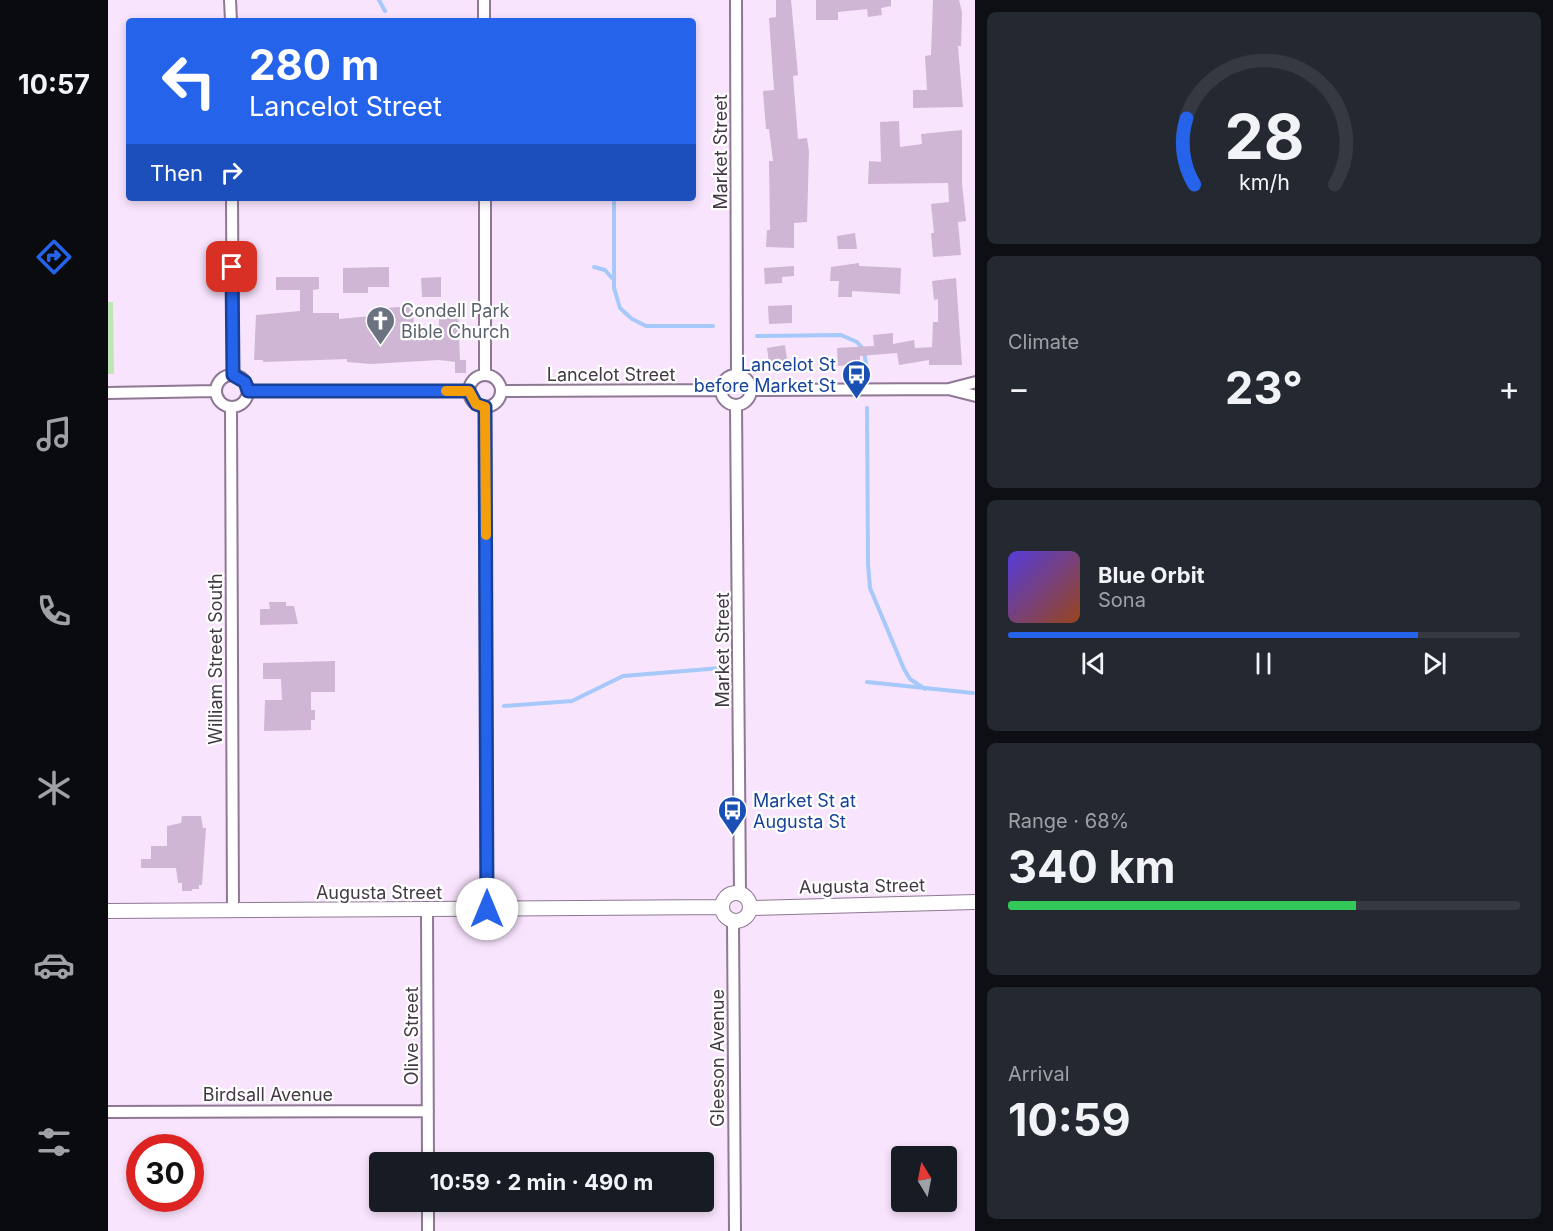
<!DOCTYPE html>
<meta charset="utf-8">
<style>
body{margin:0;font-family:Inter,sans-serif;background:#242831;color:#f1f3f6;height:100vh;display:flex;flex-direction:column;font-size:22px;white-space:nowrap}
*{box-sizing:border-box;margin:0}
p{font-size:20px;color:#9ea1a6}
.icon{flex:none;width:33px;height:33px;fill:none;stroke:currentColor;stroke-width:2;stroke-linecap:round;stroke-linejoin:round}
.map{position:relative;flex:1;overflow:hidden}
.sheet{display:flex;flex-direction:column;gap:12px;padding:12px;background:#0d0f14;width:578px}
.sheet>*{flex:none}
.guide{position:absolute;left:18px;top:18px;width:570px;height:183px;border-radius:6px;box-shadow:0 3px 9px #0003;background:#2563eb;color:#fff;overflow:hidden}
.needle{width:39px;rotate:350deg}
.controls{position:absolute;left:783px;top:1146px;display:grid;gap:12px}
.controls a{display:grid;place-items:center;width:66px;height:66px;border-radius:6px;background:#171b24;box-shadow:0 3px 9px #0003;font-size:30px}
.speed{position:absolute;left:18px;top:1134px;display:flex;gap:12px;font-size:30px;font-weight:700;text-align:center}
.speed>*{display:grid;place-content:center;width:78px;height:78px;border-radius:50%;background:#171b24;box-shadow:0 3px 9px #0003;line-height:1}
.speed .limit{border:9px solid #d22;background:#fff;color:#111}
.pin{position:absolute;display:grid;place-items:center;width:51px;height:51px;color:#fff;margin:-26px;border-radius:12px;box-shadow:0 3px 9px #0006}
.me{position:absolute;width:66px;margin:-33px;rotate:0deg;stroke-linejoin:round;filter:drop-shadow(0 0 4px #0008)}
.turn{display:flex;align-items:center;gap:21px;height:126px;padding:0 24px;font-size:27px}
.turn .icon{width:78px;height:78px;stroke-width:2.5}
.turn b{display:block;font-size:42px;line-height:51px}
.then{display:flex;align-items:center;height:57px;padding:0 24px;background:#0003;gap:12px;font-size:22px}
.big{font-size:45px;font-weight:700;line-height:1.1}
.sheet .tile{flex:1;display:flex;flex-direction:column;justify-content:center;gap:9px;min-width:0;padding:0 21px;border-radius:9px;background:#242831}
.sheet .dial{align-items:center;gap:0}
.dial svg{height:156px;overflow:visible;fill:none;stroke:#363941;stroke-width:7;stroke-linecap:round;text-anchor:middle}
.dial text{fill:#f1f3f6;stroke:none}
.song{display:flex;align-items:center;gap:18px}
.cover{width:72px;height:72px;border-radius:9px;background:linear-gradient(135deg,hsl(250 70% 55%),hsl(20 70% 35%))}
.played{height:6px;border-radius:3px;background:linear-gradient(90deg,#2563eb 80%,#363941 80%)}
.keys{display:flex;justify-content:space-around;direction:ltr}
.heat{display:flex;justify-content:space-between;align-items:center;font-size:33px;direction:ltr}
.charge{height:9px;border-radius:4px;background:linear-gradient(90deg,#34c759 68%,#363941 0)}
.trip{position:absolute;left:261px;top:1152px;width:345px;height:60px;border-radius:6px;background:#171b24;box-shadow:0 3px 9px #0003;font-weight:700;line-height:60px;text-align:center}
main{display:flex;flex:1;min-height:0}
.tab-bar{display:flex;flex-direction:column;width:108px;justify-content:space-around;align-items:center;background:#090b0e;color:#9ea1a6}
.tab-bar .icon{width:42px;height:42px}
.tab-bar .on{color:#2563eb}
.tab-bar b{font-size:27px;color:#f1f3f6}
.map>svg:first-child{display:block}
.green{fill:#bfe6b6}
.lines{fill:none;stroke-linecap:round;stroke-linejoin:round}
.stream{stroke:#a6c9fa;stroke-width:4}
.building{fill:#cfb6d5}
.street-casing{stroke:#8e7894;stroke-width:14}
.secondary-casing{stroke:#8e7894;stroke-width:16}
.street{stroke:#fff;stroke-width:10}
.secondary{stroke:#fff;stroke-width:14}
.route-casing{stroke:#184099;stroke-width:15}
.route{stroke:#2563eb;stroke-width:10}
.slow{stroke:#f59e0b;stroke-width:10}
.labels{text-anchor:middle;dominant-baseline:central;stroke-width:4.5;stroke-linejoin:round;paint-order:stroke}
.street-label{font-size:18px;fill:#433945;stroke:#fff}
.worship-label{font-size:18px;fill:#5b616d;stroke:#fff;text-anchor:start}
.transit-label{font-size:18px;fill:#164399;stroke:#fff;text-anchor:end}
</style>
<main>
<nav class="tab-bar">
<b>10:57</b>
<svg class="icon on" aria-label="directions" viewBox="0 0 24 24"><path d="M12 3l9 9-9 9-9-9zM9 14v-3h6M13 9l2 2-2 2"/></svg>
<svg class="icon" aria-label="music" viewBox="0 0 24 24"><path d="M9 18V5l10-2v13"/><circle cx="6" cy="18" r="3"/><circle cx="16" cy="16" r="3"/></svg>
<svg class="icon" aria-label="phone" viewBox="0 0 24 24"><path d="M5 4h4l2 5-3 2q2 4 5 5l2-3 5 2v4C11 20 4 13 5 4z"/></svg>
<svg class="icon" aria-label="climate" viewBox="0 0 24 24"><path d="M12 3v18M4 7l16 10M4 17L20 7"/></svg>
<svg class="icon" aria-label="car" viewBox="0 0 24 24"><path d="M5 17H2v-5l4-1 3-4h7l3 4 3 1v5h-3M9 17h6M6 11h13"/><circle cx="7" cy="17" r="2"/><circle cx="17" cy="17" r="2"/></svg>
<svg class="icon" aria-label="filters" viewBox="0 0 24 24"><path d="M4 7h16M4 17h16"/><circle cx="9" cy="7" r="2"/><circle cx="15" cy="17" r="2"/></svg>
</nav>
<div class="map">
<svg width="868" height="1231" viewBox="0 0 868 1231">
<rect width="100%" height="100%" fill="#f8e4fd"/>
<path class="green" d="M0,302h5l1,72h-6z"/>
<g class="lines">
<path class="stream" d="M271,0l6,11
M506,198v90l6,20 12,11 14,7h67
M486,267l11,3 7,8
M649,336l84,-1 16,7 7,8 3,22
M759,408l1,156 2,24 34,81 6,10 15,10
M759,682l106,11
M396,706l68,-5 51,-25 98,-8"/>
</g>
<path class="building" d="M668,0h15l7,75 -5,1 5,63 9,-1 2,14 -2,70 -13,1v25l-28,-1 1,-17h3l-1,-69h4l-4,-32h-3l-3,-38 11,-1 -5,-72 7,-1z
M708,0h75v6l-10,2 1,7 -14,2 -1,-8 -29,3v8h-22z
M825,0h26l3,12 -1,34h-3l5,61 -50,1v-18h14l-2,-34 6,-1z
M791,121l1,26 22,-3 -1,-10 41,-4v54l4,37 -8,1 3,33 -28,2 -2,-24h3l-3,-29 18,-2 -1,-19 -80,1 1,-23 12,1 -1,-40z
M747,233l2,16h-19l-1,-13z
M751,263v3l42,2 -1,26 -48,-3v6h-14l1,-16h-9l1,-14z
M686,266v10l-12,1v6l-17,1 -1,-16z
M281,267v20h-21v6h-25v-25z
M168,277h43v12l-6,1v23h26v6l32,-3v-7l42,-3 1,23 25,1v-21l19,1 2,50h6v13h-11v-11l-16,-2 -68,4 -24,-2v-3l-84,3v-2h-9l2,-45 44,-4v-21h-24z
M333,277v20h-19l-1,-19z
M848,278l6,87h-33v-5l-30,5 -2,-12 -37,3v8l-22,2 -1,-18 37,-2 -1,-11 20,-2v11l21,-4 1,8 17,-1 1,-25h5v-23l-4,1 -2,-19z
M684,305v18l-23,1 -1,-18z
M677,345l3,22 -18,3 -3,-22z
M161,602h17v4h8l4,18 -38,1v-16h10z
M227,661v31h-24v18h4v10h-4v10l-47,1 1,-31h17l-1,-21h-18v-16z
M74,816h19l2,12h3l-4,57h-3v4h-7v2h-10v-8h-4l-2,-15h-35v-9h10v-13h16v-20l14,-3z"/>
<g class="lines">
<defs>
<path id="street" d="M122,0l1,21
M376,0v21
M628,0l1,375
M124,198l1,177
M377,198v176
M108 391a16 16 0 1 1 32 0a16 16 0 1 1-32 0Z
M361 391a16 16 0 1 1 32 0a16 16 0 1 1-32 0Z
M613 390a15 15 0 1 1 30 0a15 15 0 1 1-30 0Z
M643,390l198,-1 27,-7
M844,390l24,6
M140,391h221
M394,391l219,-1
M0,393l107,-2
M628,405l4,489
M377,407l2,502
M123,408l2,502
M319,909l1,253
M625,921l2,310
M0,1112l320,-1
M320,1231v-29"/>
<path id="secondary" d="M614 907a14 14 0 1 1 28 0a14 14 0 1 1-28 0Z
M642,908l226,-6
M0,911l614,-4"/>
</defs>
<use href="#street" class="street-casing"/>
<use href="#secondary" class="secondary-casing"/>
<use href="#street" class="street"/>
<use href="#secondary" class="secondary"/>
</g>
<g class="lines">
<defs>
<path id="route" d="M124,267l1,108 12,7 3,9h221l7,13 9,3 2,502"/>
</defs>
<use href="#route" class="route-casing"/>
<use href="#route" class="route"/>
<path class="slow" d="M338,391h23l7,13 9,3 1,128"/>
</g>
<defs>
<symbol id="church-pin" viewBox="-11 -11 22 30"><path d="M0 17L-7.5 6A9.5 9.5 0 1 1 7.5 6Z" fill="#6b7280" stroke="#fff"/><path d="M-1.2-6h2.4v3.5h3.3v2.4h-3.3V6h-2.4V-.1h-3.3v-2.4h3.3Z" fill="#fff"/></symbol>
<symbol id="bus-pin" viewBox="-11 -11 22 30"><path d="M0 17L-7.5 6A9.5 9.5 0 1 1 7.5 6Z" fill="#1a4fb4" stroke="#fff"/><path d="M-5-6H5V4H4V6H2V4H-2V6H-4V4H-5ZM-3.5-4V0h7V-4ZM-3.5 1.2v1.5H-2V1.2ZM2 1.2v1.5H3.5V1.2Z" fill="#fff"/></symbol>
</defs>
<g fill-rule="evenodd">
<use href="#church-pin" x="256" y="304" width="33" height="45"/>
<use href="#bus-pin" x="732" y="358" width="33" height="45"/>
<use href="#bus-pin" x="608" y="794" width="33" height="45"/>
</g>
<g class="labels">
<g class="street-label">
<text transform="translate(612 152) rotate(-90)">Market Street</text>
<text x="503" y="374">Lancelot Street</text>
<text transform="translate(614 650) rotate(-90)">Market Street</text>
<text transform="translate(107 659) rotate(-90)">William Street South</text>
<text transform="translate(754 886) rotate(-1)">Augusta Street</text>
<text x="271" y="892">Augusta Street</text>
<text transform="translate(303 1036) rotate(-90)">Olive Street</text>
<text transform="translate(609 1058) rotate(-90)">Gleeson Avenue</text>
<text x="160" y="1094">Birdsall Avenue</text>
</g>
<g class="worship-label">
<text x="293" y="310">Condell Park<tspan x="293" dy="21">Bible Church</tspan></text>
</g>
<g class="transit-label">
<text x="728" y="364">Lancelot St<tspan x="728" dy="21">before Market St</tspan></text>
<text x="645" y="800" text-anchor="start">Market St at<tspan x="645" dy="21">Augusta St</tspan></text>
</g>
</g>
</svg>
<div class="controls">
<a><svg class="needle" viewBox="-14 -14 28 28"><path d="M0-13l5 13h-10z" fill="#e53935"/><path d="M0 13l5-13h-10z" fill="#9ea1a6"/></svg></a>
</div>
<div class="speed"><div class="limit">30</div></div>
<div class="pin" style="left:124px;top:267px;background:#d93025"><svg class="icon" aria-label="arrive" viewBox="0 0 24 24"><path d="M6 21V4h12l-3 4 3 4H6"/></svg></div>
<svg class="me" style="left:379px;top:909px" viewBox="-20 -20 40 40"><circle r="19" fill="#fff"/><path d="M0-13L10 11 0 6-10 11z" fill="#2563eb"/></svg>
<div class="trip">10:59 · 2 min · 490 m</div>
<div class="guide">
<div class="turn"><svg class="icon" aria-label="left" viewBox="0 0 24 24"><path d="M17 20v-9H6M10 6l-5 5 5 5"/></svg><div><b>280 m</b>Lancelot Street</div></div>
<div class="then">Then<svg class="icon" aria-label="right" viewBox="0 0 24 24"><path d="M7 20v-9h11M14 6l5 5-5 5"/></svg></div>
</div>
</div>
<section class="sheet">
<div class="tile dial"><svg viewBox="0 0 100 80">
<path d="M14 69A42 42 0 1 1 86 69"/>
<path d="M14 69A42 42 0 0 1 10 35" stroke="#2563eb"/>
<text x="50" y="56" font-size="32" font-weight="700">28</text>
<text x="50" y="72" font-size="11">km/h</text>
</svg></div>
<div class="tile"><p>Climate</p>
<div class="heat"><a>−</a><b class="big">23°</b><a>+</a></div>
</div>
<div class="tile">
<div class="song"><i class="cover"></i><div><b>Blue Orbit</b><p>Sona</p></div></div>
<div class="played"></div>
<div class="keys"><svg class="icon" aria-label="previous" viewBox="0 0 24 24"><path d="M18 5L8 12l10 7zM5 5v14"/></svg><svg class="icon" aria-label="pause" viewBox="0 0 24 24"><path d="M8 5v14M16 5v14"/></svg><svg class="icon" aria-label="next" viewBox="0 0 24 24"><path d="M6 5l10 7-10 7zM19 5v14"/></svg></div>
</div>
<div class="tile"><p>Range · 68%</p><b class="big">340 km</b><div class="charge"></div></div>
<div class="tile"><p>Arrival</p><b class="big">10:59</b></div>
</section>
</main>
